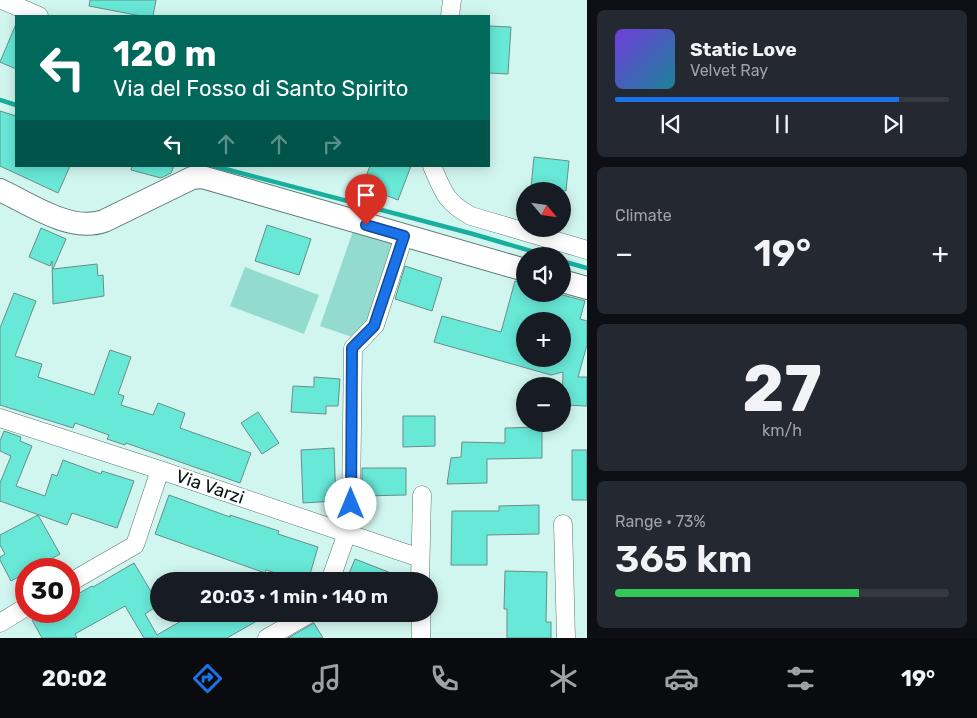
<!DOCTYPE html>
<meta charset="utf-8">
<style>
body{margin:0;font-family:Rubik,sans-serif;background:#242831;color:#f1f3f6;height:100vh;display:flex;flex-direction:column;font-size:19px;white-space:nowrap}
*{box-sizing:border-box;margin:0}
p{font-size:16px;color:#9ea1a6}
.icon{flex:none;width:28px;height:28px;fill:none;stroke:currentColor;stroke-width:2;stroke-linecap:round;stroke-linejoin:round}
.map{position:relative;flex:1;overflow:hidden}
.sheet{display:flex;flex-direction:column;gap:10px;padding:10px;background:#0d0f14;width:390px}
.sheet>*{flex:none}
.hud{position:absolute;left:15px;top:15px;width:475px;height:152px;border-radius:0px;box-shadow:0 2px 12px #0003;background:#00695c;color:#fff;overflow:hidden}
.needle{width:32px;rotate:119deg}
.tools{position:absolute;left:516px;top:182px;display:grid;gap:10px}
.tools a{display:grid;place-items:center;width:55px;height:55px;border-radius:50%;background:#171b24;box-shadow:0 2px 12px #0003;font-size:25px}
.speed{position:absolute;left:15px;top:558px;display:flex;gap:10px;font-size:25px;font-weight:700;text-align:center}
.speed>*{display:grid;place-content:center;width:65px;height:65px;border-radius:50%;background:#171b24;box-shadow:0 2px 12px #0003;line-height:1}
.speed .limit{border:8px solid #d22;background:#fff;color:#111}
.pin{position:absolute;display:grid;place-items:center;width:42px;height:42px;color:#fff;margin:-51px -21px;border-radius:50% 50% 50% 0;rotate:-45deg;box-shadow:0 0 5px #0007}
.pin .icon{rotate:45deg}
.me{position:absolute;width:55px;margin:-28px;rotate:0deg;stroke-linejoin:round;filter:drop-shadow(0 0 4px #0008)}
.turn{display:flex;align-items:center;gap:18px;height:105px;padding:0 15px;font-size:22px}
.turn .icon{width:65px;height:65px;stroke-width:2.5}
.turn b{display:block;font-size:35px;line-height:42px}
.lanes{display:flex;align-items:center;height:48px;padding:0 15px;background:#0003;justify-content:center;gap:25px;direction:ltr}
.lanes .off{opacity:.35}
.big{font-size:38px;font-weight:600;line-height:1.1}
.sheet .tile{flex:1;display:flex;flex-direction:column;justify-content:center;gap:8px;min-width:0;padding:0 18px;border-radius:8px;background:#242831}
.sheet .dial{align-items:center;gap:0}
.dial b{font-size:65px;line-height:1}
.song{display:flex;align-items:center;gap:15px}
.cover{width:60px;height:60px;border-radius:8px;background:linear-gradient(135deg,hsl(260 70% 55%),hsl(190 70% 35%))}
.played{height:5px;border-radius:2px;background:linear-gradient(90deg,#1a73e8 85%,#363941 85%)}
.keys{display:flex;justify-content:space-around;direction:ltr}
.heat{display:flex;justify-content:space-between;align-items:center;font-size:28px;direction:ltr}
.charge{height:8px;border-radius:4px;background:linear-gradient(90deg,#34c759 73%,#363941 0)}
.trip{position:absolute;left:150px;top:572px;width:288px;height:50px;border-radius:25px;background:#171b24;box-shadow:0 2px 12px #0003;font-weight:600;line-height:50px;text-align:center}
.dock{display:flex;height:80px;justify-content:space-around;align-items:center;background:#090b0e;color:#9ea1a6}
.dock .icon{width:35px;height:35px}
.dock .selected{color:#1a73e8}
.dock b{font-size:22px;color:#f1f3f6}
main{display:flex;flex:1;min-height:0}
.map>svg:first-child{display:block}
.green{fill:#94dbcf}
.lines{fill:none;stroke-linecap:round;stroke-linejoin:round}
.stream{stroke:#19af9f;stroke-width:4.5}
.building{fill:#68e8d7;stroke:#6b8d88;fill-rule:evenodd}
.minor-casing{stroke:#597a74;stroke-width:19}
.tertiary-casing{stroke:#597a74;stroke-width:24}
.minor{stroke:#fff;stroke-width:18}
.tertiary{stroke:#fff;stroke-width:22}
.route-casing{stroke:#114b97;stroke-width:12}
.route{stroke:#1a73e8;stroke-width:9}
.labels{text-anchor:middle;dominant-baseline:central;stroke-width:4.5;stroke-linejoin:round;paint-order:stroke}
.street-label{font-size:18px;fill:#091614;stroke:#fff}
</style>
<main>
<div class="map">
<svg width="587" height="638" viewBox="0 0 587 638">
<rect width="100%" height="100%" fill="#d1f6ef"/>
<path class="green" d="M353,231l40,11 -32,98 -41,-14z
M245,267l74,28 -15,39 -74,-28z"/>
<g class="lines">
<path class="stream" d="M0,100l16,5
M214,166l259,68 75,22
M562,261l25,7"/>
</g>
<path class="building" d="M90,0h66l-3,16h-12l-52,-10z
M16,24v45l-16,-7z
M489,26l22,1 -3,47 -19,-1z
M0,111l16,5v50h54l-12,27 -58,-27z
M534,157l35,4 -3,30 -35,-4z
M132,166h42l-3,7 -10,5 -30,-8z
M370,166h41l-13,34 -36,-14z
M267,225l44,14 -12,36 -44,-14z
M41,228l25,11 -13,30 44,-5 1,12 5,-1 1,21 -51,8 -1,-43 -2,5 -21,-9z
M405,266l37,12 -10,33 -37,-12z
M515,281l10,2v11h34l26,7 -5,18 7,2v24l-9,32h9v29l-25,-1 1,-33 -12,3 -117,-33 8,-26 59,16zM525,321h37v38h-37z
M14,293l22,8 -21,55 27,8 -4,13 56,18 16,-45 21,7 -13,37 6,2 -3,9 32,10 5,-12 27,10 -5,15 71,25 -11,30 -114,-40 -1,2 -18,-6 2,-4 -34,-12 -2,5 -73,-23v-77z
M314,377l26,2 -2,27h-12v8l-35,-2 2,-26 21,1z
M258,412l21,31 -17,11 -21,-31z
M403,416h32v30l-32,1z
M542,427v31l-55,1v24l-40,1 4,-26 10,-1 1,-15 43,1v-15z
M4,431l17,6 -1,4 12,5 -16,40 29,10 7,-22 5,2 6,-16 38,14 1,-3 32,10 -17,47 -45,-15 -5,12 -67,-24v-18l11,-27 -11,-5v-10z
M334,448l2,53 -33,2 -2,-53z
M572,450h15v50h-15z
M362,468h44v27l-44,1z
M169,495l61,22v-2l49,16 -1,3 40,13 -10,34h-6l-36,-11 -1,3 -110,-39z
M539,505v29l-52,1v30h-36l1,-54h47v-5z
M38,515l22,39 -27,15h-7v4l-15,8 -11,-21v-3l5,-3 -5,-9v-10z
M355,559l54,21v1h-63z
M134,563l25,42 -14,9 12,21 36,-21h76l-42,24h-83l-19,-32 -50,28 2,4h-35l-10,-18 16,-9h21v-12l23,-13 1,1z
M505,571l42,1 -1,50h5v16h-44v-29h-3z
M314,623l9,15h-35z"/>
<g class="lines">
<defs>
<path id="minor" d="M2,0l37,16
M450,16l2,-16
M432,166c11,25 13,36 39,50l116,34
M0,418l160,52 260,88
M563,524l3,114
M330,581l17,-48 4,-29 2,-156 22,-23 29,-89
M420,581l2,-86
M69,583l66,-38 25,-75
M421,614v24
M0,623l26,-16
M267,638l42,-24"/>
<path id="tertiary" d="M0,190c30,14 71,43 104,31l88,-43 10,-1 323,93
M562,281l25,7"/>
</defs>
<use href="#minor" class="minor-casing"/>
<use href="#tertiary" class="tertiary-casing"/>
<use href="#minor" class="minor"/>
<use href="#tertiary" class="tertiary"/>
</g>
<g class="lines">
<defs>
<path id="route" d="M351,504l1,-156 22,-22 30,-90 -38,-11"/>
</defs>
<use href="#route" class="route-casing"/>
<use href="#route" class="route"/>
</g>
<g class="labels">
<g class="street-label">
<text transform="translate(210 487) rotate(19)">Via Varzi</text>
</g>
</g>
</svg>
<div class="tools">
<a><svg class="needle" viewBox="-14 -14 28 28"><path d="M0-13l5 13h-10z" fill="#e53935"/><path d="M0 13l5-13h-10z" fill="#9ea1a6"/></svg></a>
<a><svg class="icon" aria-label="sound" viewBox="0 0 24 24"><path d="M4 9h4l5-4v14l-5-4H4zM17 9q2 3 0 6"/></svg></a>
<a>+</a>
<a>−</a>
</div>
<div class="speed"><div class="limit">30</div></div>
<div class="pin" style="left:366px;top:225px;background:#d93025"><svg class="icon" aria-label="arrive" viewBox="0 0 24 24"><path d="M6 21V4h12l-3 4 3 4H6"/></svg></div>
<svg class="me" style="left:351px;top:504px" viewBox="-20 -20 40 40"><circle r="19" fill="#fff"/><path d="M0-13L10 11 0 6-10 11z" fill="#1a73e8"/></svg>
<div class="trip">20:03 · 1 min · 140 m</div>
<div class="hud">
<div class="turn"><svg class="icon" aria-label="left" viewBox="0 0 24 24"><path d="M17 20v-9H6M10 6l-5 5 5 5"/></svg><div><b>120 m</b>Via del Fosso di Santo Spirito</div></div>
<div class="lanes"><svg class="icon" aria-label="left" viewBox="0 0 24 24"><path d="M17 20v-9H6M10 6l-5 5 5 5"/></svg><svg class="icon off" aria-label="ahead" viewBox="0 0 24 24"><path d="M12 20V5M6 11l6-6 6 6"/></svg><svg class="icon off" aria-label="ahead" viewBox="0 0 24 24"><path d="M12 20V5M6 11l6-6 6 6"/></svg><svg class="icon off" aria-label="right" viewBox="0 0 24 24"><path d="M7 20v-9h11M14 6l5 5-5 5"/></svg></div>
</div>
</div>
<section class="sheet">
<div class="tile">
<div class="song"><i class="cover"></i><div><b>Static Love</b><p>Velvet Ray</p></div></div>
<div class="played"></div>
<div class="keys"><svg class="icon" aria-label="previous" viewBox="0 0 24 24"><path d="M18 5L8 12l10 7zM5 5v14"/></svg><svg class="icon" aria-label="pause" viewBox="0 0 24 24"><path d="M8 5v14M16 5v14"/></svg><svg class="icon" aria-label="next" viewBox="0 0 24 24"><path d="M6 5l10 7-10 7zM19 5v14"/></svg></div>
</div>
<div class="tile"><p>Climate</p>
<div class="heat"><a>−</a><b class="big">19°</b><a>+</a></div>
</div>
<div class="tile dial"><b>27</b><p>km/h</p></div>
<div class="tile"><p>Range · 73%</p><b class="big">365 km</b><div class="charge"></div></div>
</section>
</main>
<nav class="dock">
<b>20:02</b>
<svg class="icon selected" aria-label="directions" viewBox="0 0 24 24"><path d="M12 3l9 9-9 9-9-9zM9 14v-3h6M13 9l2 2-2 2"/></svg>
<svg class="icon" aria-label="music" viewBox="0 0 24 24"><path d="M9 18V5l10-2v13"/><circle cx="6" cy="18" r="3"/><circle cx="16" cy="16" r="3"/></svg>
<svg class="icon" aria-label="phone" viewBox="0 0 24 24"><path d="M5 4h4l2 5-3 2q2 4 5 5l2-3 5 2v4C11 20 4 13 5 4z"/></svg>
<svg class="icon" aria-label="climate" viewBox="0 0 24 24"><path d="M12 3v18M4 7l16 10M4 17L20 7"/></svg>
<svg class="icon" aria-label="car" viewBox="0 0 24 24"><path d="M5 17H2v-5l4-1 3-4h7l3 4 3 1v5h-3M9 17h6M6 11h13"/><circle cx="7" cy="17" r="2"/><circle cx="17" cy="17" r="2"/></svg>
<svg class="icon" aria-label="filters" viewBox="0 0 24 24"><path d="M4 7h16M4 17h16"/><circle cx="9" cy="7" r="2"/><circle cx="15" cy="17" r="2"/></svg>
<b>19°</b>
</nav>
